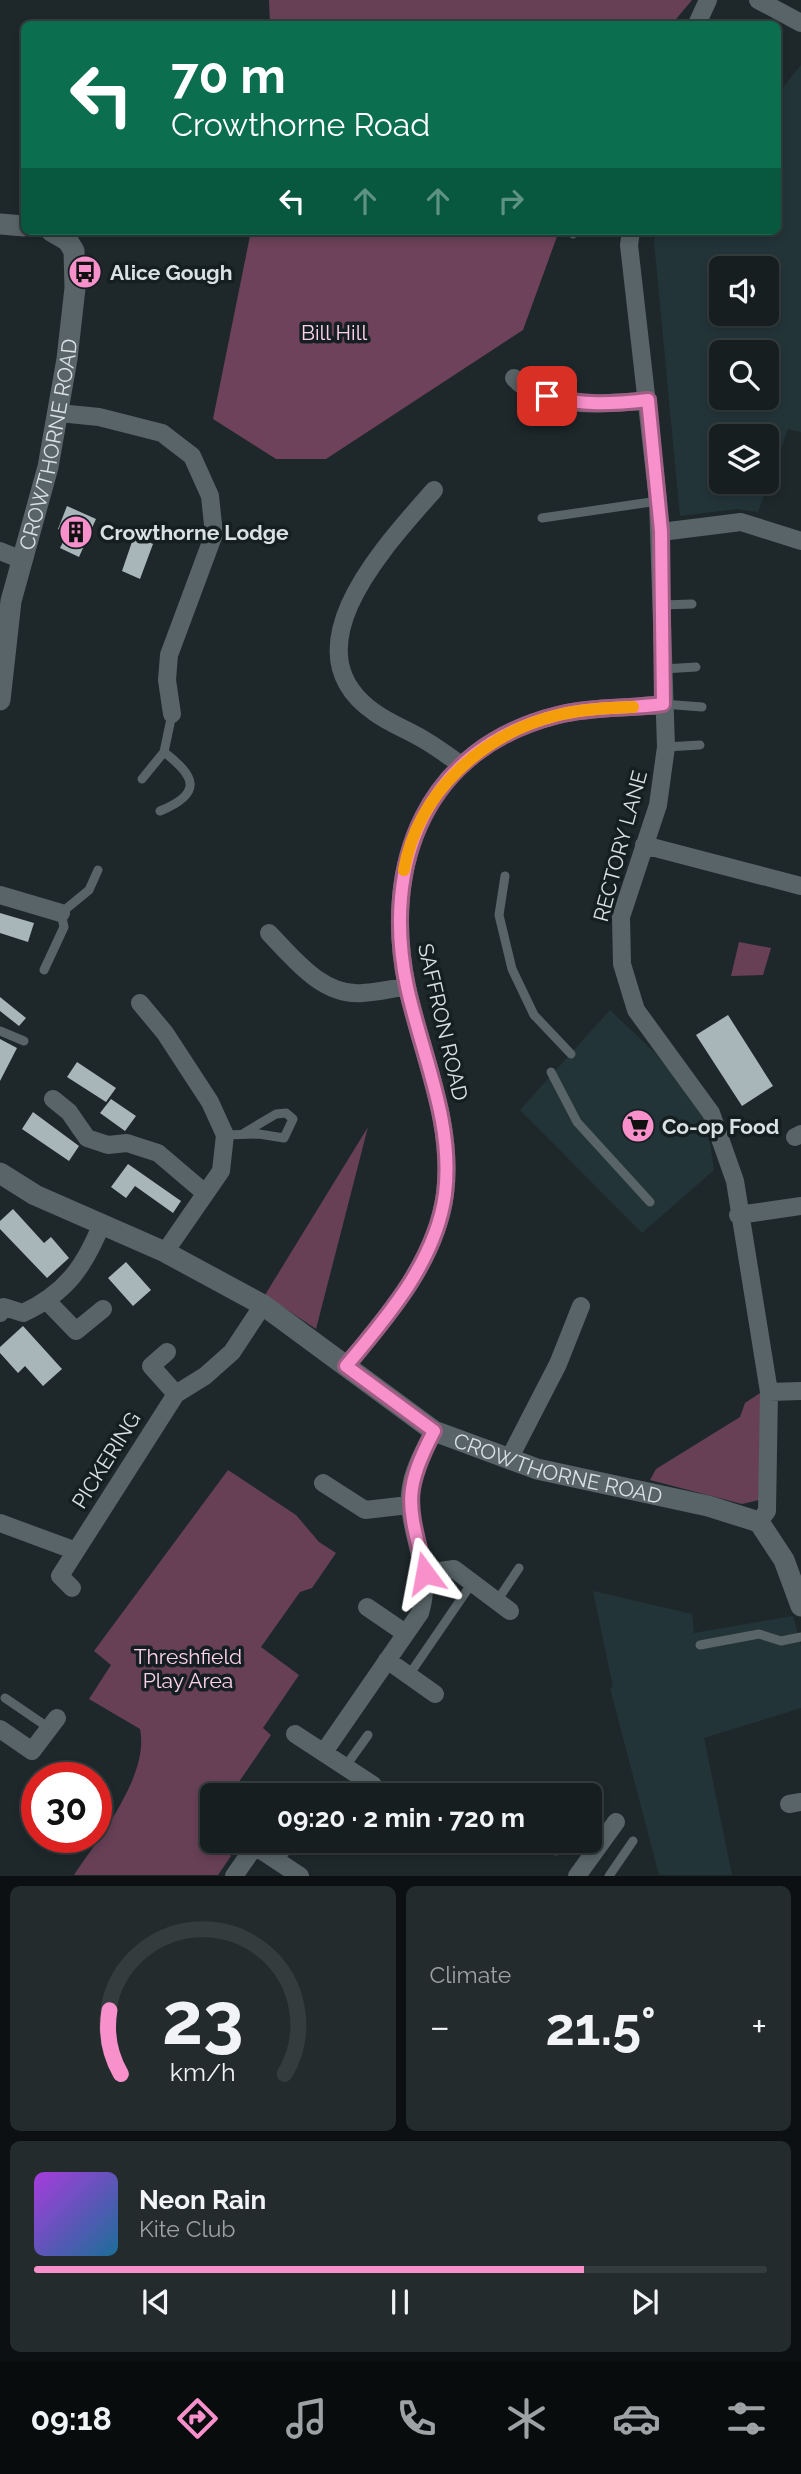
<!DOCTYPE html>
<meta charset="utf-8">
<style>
body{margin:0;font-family:Raleway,sans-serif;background:#232b2d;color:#f1f3f6;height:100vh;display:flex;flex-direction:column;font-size:26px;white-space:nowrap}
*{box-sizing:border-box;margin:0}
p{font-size:23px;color:#9ea2a5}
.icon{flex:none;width:38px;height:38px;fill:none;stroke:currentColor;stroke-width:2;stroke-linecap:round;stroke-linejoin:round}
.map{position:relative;height:1876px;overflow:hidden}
.sheet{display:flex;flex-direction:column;gap:10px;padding:10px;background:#0c1012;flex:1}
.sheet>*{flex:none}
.top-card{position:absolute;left:21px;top:21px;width:760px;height:214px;border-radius:10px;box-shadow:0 4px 10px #0003,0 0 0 2px #353c3e;background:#0b6e4f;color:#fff;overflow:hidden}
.controls{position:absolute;left:709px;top:256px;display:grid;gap:14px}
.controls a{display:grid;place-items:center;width:70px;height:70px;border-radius:10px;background:#161e20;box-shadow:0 4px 10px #0003,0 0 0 2px #353c3e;font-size:35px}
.speed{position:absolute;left:21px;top:1762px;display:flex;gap:14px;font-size:35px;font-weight:700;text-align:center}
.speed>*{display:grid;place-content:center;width:91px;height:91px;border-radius:50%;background:#161e20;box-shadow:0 4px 10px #0003,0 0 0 2px #353c3e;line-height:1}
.speed .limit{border:10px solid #d22;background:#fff;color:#111}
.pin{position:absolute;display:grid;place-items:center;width:60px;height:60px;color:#fff;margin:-30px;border-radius:14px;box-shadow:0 4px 10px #0006}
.me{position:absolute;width:77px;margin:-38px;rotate:347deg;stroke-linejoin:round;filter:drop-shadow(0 0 5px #0008)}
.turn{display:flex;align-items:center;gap:24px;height:147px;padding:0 35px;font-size:32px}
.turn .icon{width:91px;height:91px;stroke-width:2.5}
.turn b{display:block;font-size:49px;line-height:60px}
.lanes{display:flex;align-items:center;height:66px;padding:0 35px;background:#0003;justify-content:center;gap:35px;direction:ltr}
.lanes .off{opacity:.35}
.big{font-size:52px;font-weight:700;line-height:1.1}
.sheet .card{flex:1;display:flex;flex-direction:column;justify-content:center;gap:10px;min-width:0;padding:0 24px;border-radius:10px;background:#232b2d}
.sheet .dial{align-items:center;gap:0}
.dial svg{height:182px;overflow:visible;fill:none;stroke:#353c3e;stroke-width:7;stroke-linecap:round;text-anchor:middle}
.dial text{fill:#f1f3f6;stroke:none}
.song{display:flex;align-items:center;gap:21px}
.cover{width:84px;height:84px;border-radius:10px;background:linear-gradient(135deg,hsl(280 70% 55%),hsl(200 70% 35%))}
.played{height:7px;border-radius:4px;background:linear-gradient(90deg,#f890cb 75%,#353c3e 75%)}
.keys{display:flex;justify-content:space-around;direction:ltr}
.heat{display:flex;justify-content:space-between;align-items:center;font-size:38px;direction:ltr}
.sheet .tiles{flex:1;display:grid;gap:10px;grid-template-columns:1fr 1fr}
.card:last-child{grid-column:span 2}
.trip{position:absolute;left:200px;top:1783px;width:402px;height:70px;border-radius:10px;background:#161e20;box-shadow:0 4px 10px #0003,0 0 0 2px #353c3e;font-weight:700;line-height:70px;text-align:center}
.tabs{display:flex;height:112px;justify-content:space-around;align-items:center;background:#090c0d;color:#9ea2a5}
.tabs .icon{width:49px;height:49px}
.tabs .active{color:#f890cb}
.tabs b{font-size:32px;color:#f1f3f6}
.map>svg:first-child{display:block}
.built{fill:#233439;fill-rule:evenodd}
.green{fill:#674056}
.forest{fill:#6d425a}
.building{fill:#a8b5b9}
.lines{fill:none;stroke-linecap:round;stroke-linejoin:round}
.lane{stroke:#586467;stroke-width:9}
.street{stroke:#586467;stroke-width:18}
.secondary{stroke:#586467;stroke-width:21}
.route-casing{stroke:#a15e84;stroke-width:18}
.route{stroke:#f890cb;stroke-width:12}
.slow{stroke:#f59e0b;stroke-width:12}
.labels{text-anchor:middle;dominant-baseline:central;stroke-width:7;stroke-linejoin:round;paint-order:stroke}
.poi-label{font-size:21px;font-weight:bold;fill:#dae1e3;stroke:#151f21;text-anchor:start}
.park-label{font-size:21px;fill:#ffd2e9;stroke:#151f21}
.street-label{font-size:21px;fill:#dae1e3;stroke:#151f21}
</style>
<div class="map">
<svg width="801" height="1876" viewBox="0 0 801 1876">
<rect width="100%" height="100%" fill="#1e282b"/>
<path class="built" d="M801,65v367l-13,-3 -30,83 -21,-3 -57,7 -26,-275 3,-10h120v-136zM721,268h45v45h-45zM721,352h45v45h-45zM721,436h45v45h-45z
M610,1010l46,44 50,61 8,55 -72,63 -122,-123z
M593,1591l99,23 2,19 99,-17 8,30v62l-97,30 28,137h-73l-49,-187 3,-1z"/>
<path class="green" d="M269,0h423l-20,24h-402z
M739,942l32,6 -8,27 -32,1z
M368,1127l-52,202 -51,-34z
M763,1391l-4,109 -17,4 -92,-24 6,-11 84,-52 5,-14z
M228,1470l68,45 23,27 17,11 -24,35 -12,4 -39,55 38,28 -36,53 8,7 -41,60 -18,1v45h6l13,15 -13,19h-144c24,-36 76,-100 66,-146l-51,-30 22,-34 -17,-14z"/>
<path class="forest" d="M251,231h308l-36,99 -197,129h-50l-63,-40z"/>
<path class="building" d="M67,506l29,13 -17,38 -19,-9 7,-14 -9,-5z
M134,536l19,8 -13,35 -18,-8z
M0,913l34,10 -6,19 -28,-9z
M0,997l26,21 -7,8 -19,-15z
M728,1015l45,71 -31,20 -46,-71z
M0,1039l17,9 -17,33z
M77,1062l39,26 -10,14 -39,-25z
M111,1099l25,17 -11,15 -25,-18z
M33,1112l46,34 -10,15 -47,-32z
M128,1164l53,37 -8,12 -38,-27 -9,12 -15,-11z
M13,1209l31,34 7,-6 18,21 -22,20 -47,-49v-8z
M126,1262l25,28 -18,16 -25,-28z
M23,1326l39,43 -19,17 -18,-20 -7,7 -18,-20v-6z"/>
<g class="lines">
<path class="lane" d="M573,234l2,-3
M542,518l116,-17
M663,605l29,-1
M663,669l33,-2
M663,704l39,3
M666,747l34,-2
M142,779l22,-27 8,-38
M160,811c43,-18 36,-34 4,-59
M505,876l-6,39 13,54 22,46 37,39
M44,970l20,-43 -3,-14 28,-23 9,-20
M0,1031l24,10
M551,1072l26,50 73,80
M225,1135l34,-1 25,4 9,-19 -7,-6 -10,1 -32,19
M497,1601l22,-33
M700,1645l59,-11 22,7 20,-4
M409,1675l63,-92
M5,1698l44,30
M345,1767l23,-32
M556,1851l6,-10
M279,1861l14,-20
M609,1876l24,-35"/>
<path class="street" d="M758,0l43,23
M697,24l11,-24
M631,231l-2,14 29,256 8,246 -8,58 -37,112 1,47 14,46 75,103 24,68 34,211 -2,119 -8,11
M514,378c30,33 94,26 134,22
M59,413l40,4 63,16 30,23 18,40 4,38 -45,121 -2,25 5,34
M434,490c-47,54 -149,159 -60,222 16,12 35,18 52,29 12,7 24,16 35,24
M661,532l80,-10 60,19
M0,551l22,9
M644,845l157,41
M0,895l61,18
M269,933c25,26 54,64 94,60 15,-1 30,-4 44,-7
M140,1003l25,30 45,69 15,33 -4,36 -56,81
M53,1099l16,13 18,26 21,7 19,-2 31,10 47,40
M795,1137l6,-3
M738,1215l63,-9
M48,1302l28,29 27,-22
M0,1313l4,-6 19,6c43,-20 62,-47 79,-90
M167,1352l-16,14 25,28
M346,1366c41,-49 90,-105 99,-172 9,-71 -23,-138 -38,-207 -26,-124 19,-240 151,-272 35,-9 71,-6 105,-11
M769,1392l32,-1
M509,1459l49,-95 23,-58
M323,1483l42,27 44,-5
M0,1523l76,28
M425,1573l29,-4 56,42
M72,1588l-12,-12 116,-182 29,-18 27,-24 31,-47
M367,1607l38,26
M387,1660l48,34
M0,1729l32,22 25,-33
M295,1734l78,51
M324,1752l96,-139c12,-38 -6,-68 -10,-106 -3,-27 12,-53 24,-76
M789,1804l12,-2
M234,1876l21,-30 45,30
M577,1876l39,-54"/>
<g class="secondary">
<path d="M0,224l24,2"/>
<path id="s1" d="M0,700l11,-99 37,-134 19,-108 8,-71 -1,-37 -6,-10 -17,-10"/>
<path id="s2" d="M0,1173l35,22 130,57 98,53 171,126 103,38 171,37 51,16 25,38 17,46"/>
</g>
</g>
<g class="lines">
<defs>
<path id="route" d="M425,1573c-16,-67 -24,-79 9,-142l-88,-65c41,-49 90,-105 99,-172 9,-71 -23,-139 -38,-207 -26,-124 19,-239 151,-272 35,-9 71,-6 105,-11l-2,-173 -13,-131c-35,4 -66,6 -101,-4"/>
</defs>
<use href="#route" class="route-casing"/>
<use href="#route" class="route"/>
<path class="slow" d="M404,870c14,-77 78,-136 154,-155 24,-6 50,-7 75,-8"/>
</g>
<defs>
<symbol id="bus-disc" viewBox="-11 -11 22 22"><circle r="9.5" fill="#f890cb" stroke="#151f21"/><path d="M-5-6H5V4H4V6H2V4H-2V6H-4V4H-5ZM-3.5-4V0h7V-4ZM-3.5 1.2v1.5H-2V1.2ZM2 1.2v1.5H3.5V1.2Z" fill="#111"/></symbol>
<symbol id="building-disc" viewBox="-11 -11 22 22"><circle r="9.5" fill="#f890cb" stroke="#151f21"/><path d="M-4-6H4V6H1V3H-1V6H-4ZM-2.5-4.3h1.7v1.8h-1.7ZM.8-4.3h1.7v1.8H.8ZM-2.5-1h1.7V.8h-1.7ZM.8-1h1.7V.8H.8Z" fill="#111"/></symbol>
<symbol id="supermarket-disc" viewBox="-11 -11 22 22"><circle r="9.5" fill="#f890cb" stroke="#151f21"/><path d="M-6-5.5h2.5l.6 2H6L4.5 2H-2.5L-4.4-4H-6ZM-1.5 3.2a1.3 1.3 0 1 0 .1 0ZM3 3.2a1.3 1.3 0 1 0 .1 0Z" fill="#111"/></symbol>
</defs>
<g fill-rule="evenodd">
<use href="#bus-disc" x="66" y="253" width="38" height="38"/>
<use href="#building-disc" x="57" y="513" width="38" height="38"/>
<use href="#supermarket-disc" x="619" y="1107" width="38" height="38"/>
</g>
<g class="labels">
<g class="poi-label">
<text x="110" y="272">Alice Gough</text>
<text x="100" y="532">Crowthorne Lodge</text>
<text x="662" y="1126">Co-op Food</text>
</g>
<g class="park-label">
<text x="334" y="332">Bill Hill</text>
<text x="188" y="1656">Threshfield<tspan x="188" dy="24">Play Area</tspan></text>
</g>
<g class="street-label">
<text stroke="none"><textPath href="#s1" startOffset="261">CROWTHORNE ROAD</textPath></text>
<text transform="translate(620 846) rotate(-75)">RECTORY LANE</text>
<text transform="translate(443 1022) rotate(77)">SAFFRON ROAD</text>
<text transform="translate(106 1460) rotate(-58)">PICKERING</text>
<text stroke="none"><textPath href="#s2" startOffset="637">CROWTHORNE ROAD</textPath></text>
</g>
</g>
</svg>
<div class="controls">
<a><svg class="icon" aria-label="sound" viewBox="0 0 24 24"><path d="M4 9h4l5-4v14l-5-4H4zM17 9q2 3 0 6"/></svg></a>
<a><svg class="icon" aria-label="search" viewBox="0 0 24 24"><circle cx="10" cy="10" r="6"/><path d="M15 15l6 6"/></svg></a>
<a><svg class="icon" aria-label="layers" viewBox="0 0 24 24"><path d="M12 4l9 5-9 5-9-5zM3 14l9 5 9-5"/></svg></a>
</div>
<div class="speed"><div class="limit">30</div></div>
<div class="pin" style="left:547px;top:396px;background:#d93025"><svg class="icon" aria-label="arrive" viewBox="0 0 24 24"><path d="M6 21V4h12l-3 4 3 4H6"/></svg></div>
<svg class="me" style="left:425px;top:1573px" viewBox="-20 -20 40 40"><path d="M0-17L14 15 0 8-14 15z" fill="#f890cb" stroke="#fff" stroke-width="4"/></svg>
<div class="trip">09:20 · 2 min · 720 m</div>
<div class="top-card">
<div class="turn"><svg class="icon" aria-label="left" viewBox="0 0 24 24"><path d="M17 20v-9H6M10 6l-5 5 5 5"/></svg><div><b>70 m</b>Crowthorne Road</div></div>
<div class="lanes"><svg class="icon" aria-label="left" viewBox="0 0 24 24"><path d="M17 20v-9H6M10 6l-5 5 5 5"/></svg><svg class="icon off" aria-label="ahead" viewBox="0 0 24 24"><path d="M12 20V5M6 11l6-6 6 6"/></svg><svg class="icon off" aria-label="ahead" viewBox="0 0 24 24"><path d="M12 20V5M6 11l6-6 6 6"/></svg><svg class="icon off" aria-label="right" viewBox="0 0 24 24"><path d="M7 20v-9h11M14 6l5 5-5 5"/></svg></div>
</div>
</div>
<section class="sheet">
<div class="tiles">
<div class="card dial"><svg viewBox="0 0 100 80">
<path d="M14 69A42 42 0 1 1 86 69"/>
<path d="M14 69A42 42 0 0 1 9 41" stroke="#f890cb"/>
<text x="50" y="56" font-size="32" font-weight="700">23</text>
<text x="50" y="72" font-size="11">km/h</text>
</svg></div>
<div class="card"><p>Climate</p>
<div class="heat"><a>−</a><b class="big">21.5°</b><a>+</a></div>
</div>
<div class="card">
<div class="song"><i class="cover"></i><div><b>Neon Rain</b><p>Kite Club</p></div></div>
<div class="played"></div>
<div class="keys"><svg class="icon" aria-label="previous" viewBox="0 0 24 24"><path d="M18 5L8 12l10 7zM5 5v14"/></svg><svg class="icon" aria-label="pause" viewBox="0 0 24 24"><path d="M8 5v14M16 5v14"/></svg><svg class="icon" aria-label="next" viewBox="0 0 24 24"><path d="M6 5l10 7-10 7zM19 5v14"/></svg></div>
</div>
</div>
</section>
<nav class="tabs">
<b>09:18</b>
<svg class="icon active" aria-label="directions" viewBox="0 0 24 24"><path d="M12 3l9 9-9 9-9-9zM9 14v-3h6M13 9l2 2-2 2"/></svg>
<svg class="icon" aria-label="music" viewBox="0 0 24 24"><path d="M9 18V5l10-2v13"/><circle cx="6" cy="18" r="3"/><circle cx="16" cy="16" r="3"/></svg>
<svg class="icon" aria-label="phone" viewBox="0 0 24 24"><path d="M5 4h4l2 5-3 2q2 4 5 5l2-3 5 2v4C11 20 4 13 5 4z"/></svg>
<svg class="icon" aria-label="climate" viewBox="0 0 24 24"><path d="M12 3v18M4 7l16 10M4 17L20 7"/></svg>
<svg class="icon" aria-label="car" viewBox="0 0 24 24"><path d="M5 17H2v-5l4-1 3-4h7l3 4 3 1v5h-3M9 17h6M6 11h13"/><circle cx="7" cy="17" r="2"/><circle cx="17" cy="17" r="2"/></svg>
<svg class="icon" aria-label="filters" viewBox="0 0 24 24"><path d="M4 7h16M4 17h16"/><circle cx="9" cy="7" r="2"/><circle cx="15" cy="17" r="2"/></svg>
</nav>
